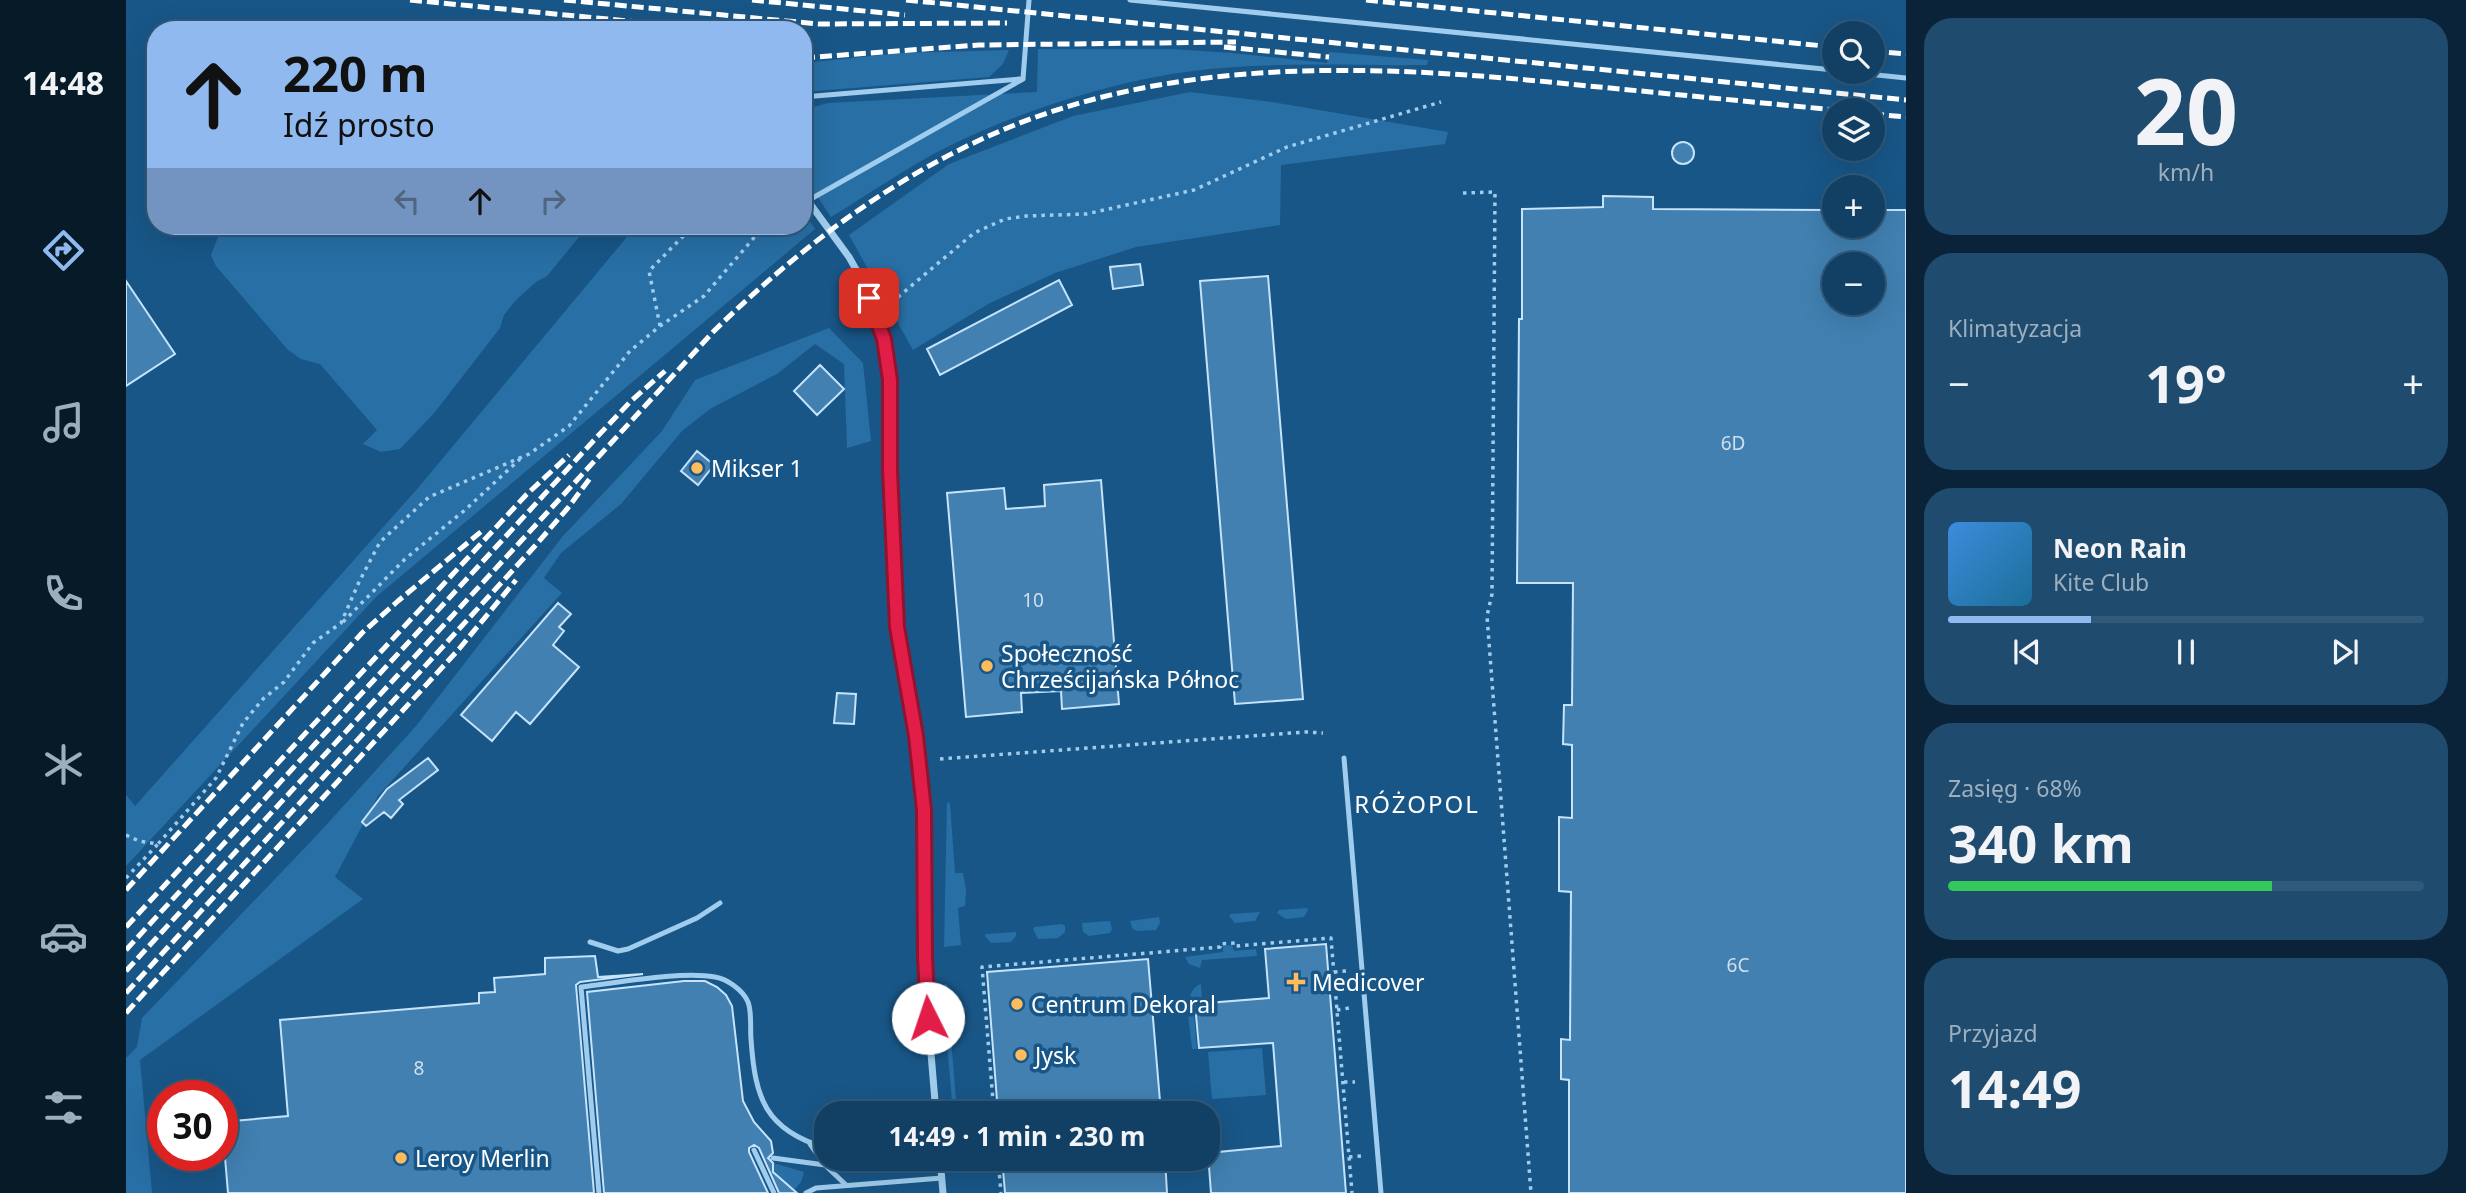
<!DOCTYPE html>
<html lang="pl">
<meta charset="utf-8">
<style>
body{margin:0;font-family:"Noto Sans",sans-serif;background:#1f4b6e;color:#f1f3f6;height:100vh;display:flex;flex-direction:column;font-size:26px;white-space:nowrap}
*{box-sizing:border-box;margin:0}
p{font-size:23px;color:#9cafbf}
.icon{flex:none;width:38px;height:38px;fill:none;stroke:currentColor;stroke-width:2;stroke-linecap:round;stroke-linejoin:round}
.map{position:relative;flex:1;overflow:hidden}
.details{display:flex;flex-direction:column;gap:18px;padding:18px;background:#0a2338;width:560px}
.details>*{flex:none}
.top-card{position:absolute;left:21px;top:21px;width:665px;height:214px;border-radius:28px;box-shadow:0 7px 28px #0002,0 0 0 2px #315979;background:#90b9f0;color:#111;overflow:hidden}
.buttons{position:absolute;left:1696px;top:21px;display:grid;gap:14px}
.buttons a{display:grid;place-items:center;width:63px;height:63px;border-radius:50%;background:#124065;box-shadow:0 7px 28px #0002,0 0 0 2px #315979;font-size:35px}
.speed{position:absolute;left:21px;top:1080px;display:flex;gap:14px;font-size:35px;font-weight:700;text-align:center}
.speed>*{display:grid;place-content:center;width:91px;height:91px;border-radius:50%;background:#124065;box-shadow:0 7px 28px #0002,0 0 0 2px #315979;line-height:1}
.speed .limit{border:10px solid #d22;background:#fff;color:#111}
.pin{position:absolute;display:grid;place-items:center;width:60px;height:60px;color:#fff;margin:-30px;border-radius:14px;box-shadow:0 4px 10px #0006}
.me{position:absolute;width:77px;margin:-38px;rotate:356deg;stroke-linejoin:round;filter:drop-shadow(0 0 5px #0008)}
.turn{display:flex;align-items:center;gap:24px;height:147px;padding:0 21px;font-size:32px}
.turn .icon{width:91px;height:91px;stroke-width:2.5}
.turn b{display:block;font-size:49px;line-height:60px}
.lanes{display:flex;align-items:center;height:66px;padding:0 21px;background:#0003;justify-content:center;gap:35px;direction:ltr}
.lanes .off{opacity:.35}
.big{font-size:52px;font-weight:700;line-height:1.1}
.details .tile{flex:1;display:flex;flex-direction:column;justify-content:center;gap:10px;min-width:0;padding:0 24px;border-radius:28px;background:#1f4b6e}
.details .dial{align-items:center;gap:0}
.dial b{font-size:91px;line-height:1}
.song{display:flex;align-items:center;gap:21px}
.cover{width:84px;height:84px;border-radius:10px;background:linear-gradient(135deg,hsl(210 70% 55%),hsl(200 70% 35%))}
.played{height:7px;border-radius:4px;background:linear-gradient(90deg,#90b9f0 30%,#315979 30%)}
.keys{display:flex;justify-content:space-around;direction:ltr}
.heat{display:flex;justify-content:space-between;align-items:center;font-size:38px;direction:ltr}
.charge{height:10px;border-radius:5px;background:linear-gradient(90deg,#34c759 68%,#315979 0)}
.trip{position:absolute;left:688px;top:1101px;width:406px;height:70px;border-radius:28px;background:#124065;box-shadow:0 7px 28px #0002,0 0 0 2px #315979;font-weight:700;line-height:70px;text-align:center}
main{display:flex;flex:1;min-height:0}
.tab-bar{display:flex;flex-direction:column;width:126px;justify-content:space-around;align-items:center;background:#071a28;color:#9cafbf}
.tab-bar .icon{width:49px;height:49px}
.tab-bar .selected{color:#90b9f0}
.tab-bar b{font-size:32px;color:#f1f3f6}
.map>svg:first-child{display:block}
.green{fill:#286fa5}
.building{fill:#4180b1;stroke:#c5e3fa;stroke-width:2;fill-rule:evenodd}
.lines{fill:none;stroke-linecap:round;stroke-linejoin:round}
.path{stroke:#a0cced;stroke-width:3.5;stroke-dasharray:3.5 5;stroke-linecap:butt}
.service{stroke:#a0cced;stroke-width:5}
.minor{stroke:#a0cced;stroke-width:7}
.rail{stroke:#fff;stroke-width:5;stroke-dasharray:12 5;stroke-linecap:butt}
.route-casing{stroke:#92132f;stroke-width:18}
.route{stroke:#e11d48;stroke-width:12}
.poi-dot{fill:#ffbc5c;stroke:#185687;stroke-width:2.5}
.labels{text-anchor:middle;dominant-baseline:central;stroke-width:7;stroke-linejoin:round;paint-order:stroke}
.number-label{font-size:19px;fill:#d0dfec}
.poi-label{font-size:23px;fill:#fff;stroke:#185687;text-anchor:start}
.neighbourhood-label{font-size:24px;letter-spacing:2px;fill:#fff;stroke:#185687}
</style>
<main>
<nav class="tab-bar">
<b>14:48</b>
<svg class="icon selected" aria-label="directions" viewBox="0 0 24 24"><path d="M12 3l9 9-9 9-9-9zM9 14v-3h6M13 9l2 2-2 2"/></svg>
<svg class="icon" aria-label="music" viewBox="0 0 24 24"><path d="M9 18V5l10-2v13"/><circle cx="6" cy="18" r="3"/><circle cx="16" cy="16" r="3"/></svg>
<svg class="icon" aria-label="phone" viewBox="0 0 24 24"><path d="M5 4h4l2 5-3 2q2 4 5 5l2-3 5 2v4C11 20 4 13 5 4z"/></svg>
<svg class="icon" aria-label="climate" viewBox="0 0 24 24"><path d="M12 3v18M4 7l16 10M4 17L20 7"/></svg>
<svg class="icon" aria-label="car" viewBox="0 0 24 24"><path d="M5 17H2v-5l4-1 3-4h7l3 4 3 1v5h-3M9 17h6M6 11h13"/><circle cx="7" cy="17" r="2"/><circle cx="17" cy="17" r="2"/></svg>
<svg class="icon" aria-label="filters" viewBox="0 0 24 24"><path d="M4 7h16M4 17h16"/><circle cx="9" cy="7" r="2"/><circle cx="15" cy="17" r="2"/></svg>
</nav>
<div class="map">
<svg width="1780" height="1193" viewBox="0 0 1780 1193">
<rect width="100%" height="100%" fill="#185687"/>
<path class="green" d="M912,49h133l61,4 95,10 2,-11 99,8 -1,5c-77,1 -157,-4 -234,6 -80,10 -176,41 -248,77 -39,20 -76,46 -114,69l-14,-21 -14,-13v-73l25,-7 209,-11z
M883,50l-6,14 -14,13 -174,14 -12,-5v-23l98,-10z
M1064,92l82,10 176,30 -3,12 -164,21 -1,60 -144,22 -81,26 -67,31 -75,46 -64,-115 100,-71 124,-48z
M677,211l12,18 -439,368 -250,269v-71l9,11 283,-318 218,-262h167z
M101,226h352v11l-32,39 -11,6 -21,19 -11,14 -4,13 -65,84 -35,37 -19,3 -18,-8 14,-14 -57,-66 -19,-5 -13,-9 -72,-84 -5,-11 9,-23z
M703,328l34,35 8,78 -24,7 -3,-84 -29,-20 -38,30 -67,35 -28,22 -61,73 -60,49 -17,25 18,15 -184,203 -43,81 28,22 -223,161 12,133h-26v-135l11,-11 5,-29 176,-184 98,-108 147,-190 99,-105 33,-51z
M821,802l3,2 5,69h8l3,17 -1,16 -7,2 3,37 -17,2z
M1181,908l1,2 -4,7 -18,2 -9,-6 2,-3z
M1134,912l-5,9 -20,2 -6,-7 2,-2z
M1033,917l1,6 -4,7 -19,1 -5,-3 -2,-7z
M984,921l2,8 -2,4 -21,3 -6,-4 -1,-9z
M936,924l3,2v6l-7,6 -20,1 -5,-10 1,-2z
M890,932v4l-5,6 -20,1 -6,-7 1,-2z
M1106,945l2,6 22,-2 1,7 -55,4 -2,8 -11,-4 -4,-7 38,-5v-6z
M821,984v5l10,124h-4l-11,-128z
M1075,984l1,17 -9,1 4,47h-5c-1,-18 -12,-58 9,-65z
M1136,1048l4,47 -54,4 -4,-47z
M647,1163l31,9 -3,10 -7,8 -21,-18z"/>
<path class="building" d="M1546 153a11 11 0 1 1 22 0a11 11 0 1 1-22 0Z
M1477,196l50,1v12l181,1v16h38v-16h34v983h-337v-113l-8,-1v-40l9,1 1,-148 -12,-1v-74l13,1v-73l-9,-1 1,-39h8l1,-122h-56l2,-264h3v-110l81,-2zM1708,264h38v39h-38z
M1014,264l3,21 -30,4 -3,-22z
M1142,276l35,423 -68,5 -35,-423z
M933,280l13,25 -132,70 -13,-26z
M0,281l49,73 -49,32z
M694,365l24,24 -27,26 -23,-24z
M571,451l17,14 -16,20 -17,-14z
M975,480l18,224 -57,5 -1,-18 -40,2 1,19 -56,5 -19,-224 57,-5 2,21 39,-3 -1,-21z
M432,603l13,11 -12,13 5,4 -11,14 26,22 -49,57 -14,-12 -24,29 -31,-26z
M711,693l19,1 -2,30 -20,-1z
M302,758l10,12 -39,30 4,4 -12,14 -7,-6 -18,14 -4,-4 25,-33z
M1200,944l20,249h-135l-3,-40 73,-7 -8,-103 -74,5 -4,-44 74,-6 -4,-49z
M469,956l3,21 45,-3 -63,8 -4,3 18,208h-366l-6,-71 66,-6 -8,-96 199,-17v-10l16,-1 -1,-14 51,-4v-16z
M1022,959l13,154h-163l-11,-141z
M558,981h21l12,6 9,8 6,11 11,95 11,21 17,19 2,12 -5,5 5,5v9l24,21h-18l-20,-45 -5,-3 -5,3v4l19,41h-164l-17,-201z
M876,1158h163l2,35h-162z"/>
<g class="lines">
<path class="path" d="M1337,193l32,-1 -3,402 -5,22 44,577
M759,308l89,-75 31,-14 21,-3 60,-2 108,-24 93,-43 154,-45
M534,326l-11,-55 44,-45
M217,622l62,-63 60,-49 55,-51
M814,759l366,-27 17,1
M0,835l13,6 19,3 58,-66 27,-55 20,-24 21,-17 29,-39 28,-20 18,-41 21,-40 49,-45 100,-43 40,-28 61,-75 30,-25 44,-30 60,-70
M0,878l32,-34
M1208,972l12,-1
M1211,1010l12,-2
M1218,1082h11
M868,1113l-12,-146 238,-20v-3l16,-1v3l95,-8 21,255
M1223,1157l12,-1
M872,1158l3,35"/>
<path class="service" d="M1004,0l704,70
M1722,72l58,6
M897,79l6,-79
M677,97l217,-18
M683,200l214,-121
M1218,758l37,435
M464,942l28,9 10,-2 69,-31 23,-15
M684,1144l15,21 21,20
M628,1150l20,43
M647,1158l52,7 16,-7
M473,1193l-18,-206c36,-4 99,-16 134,-10 12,2 28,13 33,25 4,10 2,27 3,37 4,59 14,91 75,109
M680,1193l10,-5 126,-10"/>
<path class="minor" d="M677,194l46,63 13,23 22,59 6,41v90l7,157 19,109 8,74 2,184 10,119
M814,1158l3,35"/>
<path class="rail" d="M284,0l239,23 87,2
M438,0l255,24 188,-1
M626,0l153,15
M780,0l1000,100
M1240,0l468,47
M1098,47l105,10
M1746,51l34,3
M677,58l176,-13 257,-3
M1746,114l34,3
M0,890l236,-257 36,-32 85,-71
M0,927l400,-432 43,-40
M0,950l471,-513 33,-35 35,-31
M0,971l587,-639c93,-91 200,-171 323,-215 177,-63 370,-50 553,-31 82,8 164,16 246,24
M0,993l408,-446 33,-38 24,-32
M0,1013l333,-364 57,-69"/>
</g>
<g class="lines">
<defs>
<path id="route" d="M743,298l15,41 6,41v90l7,157 19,109 8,74 1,147 3,61"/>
</defs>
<use href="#route" class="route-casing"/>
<use href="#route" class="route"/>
</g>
<g class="poi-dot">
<circle cx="571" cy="468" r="7"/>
<circle cx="861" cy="666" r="7"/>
<path d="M1166.5 971.5h7v7h7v7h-7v7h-7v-7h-7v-7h7z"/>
<circle cx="891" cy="1004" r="7"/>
<circle cx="895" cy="1055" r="7"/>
<circle cx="275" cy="1158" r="7"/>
</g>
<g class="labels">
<g class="number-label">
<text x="1607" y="443">6D</text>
<text x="907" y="600">10</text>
<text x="1612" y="965">6C</text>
<text x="293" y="1068">8</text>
</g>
<g class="poi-label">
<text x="585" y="468">Mikser 1</text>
<text x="875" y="653">Społeczność<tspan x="875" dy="26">Chrześcijańska Północ</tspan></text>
<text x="1186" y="982">Medicover</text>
<text x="905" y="1004">Centrum Dekoral</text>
<text x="909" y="1055">Jysk</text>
<text x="289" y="1158">Leroy Merlin</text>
</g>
<g class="neighbourhood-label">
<text x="1291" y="803">RÓŻOPOL</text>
</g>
</g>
</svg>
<div class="buttons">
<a><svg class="icon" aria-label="search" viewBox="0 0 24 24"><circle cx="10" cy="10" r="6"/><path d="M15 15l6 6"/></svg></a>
<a><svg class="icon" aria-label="layers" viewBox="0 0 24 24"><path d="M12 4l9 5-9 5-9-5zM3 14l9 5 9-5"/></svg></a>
<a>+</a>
<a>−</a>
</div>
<div class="speed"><div class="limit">30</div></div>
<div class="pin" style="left:743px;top:298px;background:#d93025"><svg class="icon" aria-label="arrive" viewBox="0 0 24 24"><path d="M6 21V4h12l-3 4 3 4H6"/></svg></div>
<svg class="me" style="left:802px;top:1018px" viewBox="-20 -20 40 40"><circle r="19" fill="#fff"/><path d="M0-13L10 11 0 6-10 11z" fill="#e11d48"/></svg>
<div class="trip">14:49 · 1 min · 230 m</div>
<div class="top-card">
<div class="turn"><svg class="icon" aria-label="ahead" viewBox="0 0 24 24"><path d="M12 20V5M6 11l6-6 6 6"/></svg><div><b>220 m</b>Idź prosto</div></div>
<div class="lanes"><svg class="icon off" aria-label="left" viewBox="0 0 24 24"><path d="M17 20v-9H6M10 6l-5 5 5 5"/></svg><svg class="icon" aria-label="ahead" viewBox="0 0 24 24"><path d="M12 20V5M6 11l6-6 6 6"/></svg><svg class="icon off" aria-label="right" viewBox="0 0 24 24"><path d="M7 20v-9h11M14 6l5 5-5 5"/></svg></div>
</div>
</div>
<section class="details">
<div class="tile dial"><b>20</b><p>km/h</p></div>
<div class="tile"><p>Klimatyzacja</p>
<div class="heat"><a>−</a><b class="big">19°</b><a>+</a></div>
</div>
<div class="tile">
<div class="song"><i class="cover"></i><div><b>Neon Rain</b><p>Kite Club</p></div></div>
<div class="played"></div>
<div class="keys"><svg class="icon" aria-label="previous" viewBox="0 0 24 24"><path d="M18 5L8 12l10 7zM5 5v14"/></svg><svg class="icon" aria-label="pause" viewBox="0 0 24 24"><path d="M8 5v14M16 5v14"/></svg><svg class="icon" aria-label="next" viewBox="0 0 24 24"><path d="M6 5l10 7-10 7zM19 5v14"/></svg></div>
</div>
<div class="tile"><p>Zasięg · 68%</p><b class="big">340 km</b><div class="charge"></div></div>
<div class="tile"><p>Przyjazd</p><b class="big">14:49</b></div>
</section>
</main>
